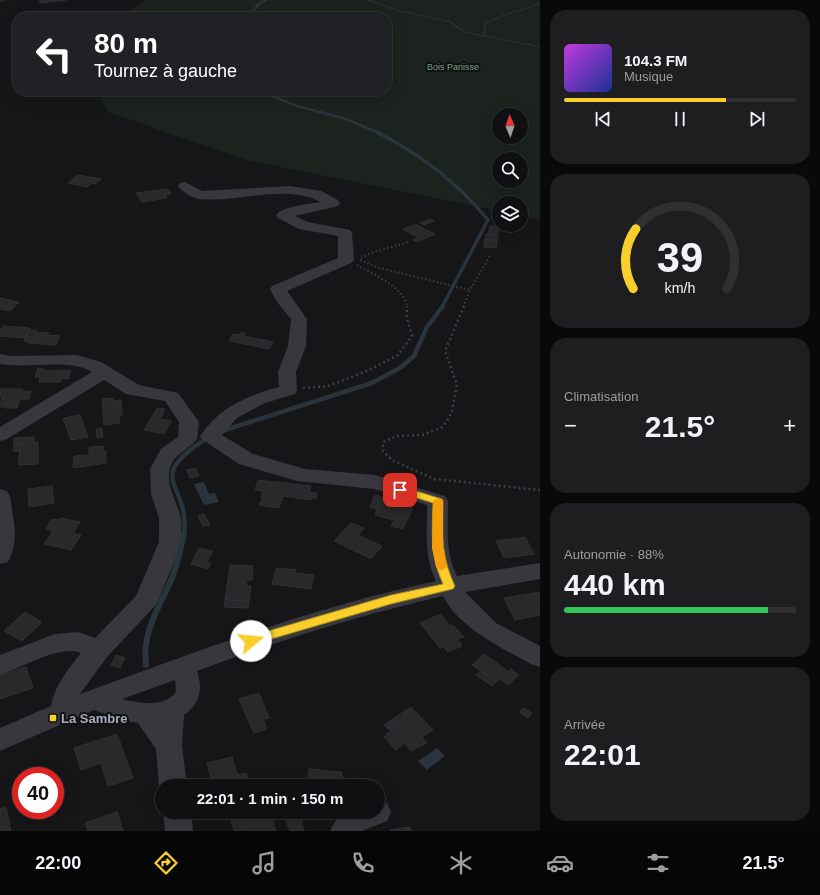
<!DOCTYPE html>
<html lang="fr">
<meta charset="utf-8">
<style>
body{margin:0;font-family:Arial,sans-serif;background:#1e1e20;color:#f1f3f6;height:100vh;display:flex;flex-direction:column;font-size:15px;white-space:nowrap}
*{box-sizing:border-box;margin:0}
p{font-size:13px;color:#9c9d9f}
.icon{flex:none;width:22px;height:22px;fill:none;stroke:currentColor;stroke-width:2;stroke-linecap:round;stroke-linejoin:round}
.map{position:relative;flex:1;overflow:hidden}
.panel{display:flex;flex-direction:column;gap:10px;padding:10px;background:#09090a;width:280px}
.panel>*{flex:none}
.top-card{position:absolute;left:12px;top:12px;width:380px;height:84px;border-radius:16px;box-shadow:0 4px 16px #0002,0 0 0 1px #303032;background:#202124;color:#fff;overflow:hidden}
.needle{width:26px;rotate:358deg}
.tools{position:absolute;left:492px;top:108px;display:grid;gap:8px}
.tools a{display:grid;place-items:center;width:36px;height:36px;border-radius:50%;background:#101012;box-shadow:0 4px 16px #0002,0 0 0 1px #303032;font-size:20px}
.speed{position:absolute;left:12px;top:767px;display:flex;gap:8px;font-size:20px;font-weight:700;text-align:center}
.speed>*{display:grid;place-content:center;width:52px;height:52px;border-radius:50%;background:#101012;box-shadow:0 4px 16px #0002,0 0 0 1px #303032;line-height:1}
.speed .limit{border:6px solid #d22;background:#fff;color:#111}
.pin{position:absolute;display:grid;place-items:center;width:34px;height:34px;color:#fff;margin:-17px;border-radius:8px;box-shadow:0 2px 6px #0006}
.me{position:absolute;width:44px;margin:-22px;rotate:73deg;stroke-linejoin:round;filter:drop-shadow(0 0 3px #0008)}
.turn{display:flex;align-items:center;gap:14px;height:84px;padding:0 16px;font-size:18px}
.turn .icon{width:52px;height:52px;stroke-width:2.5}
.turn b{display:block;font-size:28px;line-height:34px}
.big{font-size:30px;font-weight:700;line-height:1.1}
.panel .tile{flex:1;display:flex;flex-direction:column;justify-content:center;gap:6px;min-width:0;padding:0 14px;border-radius:16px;background:#1e1e20}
.panel .dial{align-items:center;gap:0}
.dial svg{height:104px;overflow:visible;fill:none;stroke:#303032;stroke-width:7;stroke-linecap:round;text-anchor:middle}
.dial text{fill:#f1f3f6;stroke:none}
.song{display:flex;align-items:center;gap:12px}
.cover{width:48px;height:48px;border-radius:6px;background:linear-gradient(135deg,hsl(290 70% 55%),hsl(230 70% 35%))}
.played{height:4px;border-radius:2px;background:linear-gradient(90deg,#facf2c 70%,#303032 70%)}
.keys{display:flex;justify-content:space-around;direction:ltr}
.heat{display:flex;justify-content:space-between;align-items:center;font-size:22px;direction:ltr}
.charge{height:6px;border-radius:3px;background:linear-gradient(90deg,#34c759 88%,#303032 0)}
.trip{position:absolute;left:155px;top:779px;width:230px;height:40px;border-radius:20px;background:#101012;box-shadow:0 4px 16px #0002,0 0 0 1px #303032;font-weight:700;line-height:40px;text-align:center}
.tabs{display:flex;height:64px;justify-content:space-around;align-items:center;background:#060607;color:#9c9d9f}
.tabs .icon{width:28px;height:28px}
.tabs .active{color:#facf2c}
.tabs b{font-size:18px;color:#f1f3f6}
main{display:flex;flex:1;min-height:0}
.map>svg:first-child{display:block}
.green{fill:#1c231e;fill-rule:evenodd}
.water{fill:#2b333d}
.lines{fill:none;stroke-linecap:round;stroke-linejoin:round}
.stream-far3{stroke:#2b333d;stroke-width:2.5}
.stream-far2{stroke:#2b333d;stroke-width:3.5}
.stream-far1{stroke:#2b333d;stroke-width:4.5}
.stream{stroke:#2b333d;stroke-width:6}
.building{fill:#29292c;stroke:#303034}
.path-far2{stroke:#3d3e44;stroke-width:1.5;stroke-dasharray:1 1.5;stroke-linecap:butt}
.path-far1{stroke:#3d3e44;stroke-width:2;stroke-dasharray:1.5 2.5;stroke-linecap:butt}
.path{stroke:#3d3e44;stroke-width:2.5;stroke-dasharray:2 3;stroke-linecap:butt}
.minor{fill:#37373d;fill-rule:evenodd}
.route{fill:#facf2c;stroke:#a2871d}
.slow{fill:#f59e0b}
.poi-dot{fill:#facf2c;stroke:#111113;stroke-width:1.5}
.labels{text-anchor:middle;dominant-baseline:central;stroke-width:4;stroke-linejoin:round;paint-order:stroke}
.far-park-label{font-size:9px;fill:#7da485;stroke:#111113}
.near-poi-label{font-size:13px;font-weight:bold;fill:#a7aab9;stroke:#111113;text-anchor:start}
</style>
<main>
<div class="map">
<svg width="540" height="831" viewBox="0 0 540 831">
<rect width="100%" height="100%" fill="#161618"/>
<path class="green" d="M147,0h393v220l-19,-4v-13h-22v8l-253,-51 -138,-48 -10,-21h289v-74h-268zM499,115h22v22h-22zM499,159h22v22h-22z"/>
<path class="water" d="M204,482l5,12 6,-1 4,9 -15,3 -10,-21z
M437,748l8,8 -18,14 -9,-9z"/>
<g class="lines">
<path class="stream-far3" d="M248,17l12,-14 6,-3
M259,91l38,15 49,13 33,14"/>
<path class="stream-far2" d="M377,132c43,22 80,50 111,88l-46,87"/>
<path class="stream-far1" d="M222,431l150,-48 28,-15 14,-12 13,-29 16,-21
M184,534c7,-52 -44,-54 25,-97"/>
<path class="stream" d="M146,665c-5,-32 14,-59 26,-87 6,-15 9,-30 12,-45"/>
</g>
<path class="building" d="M48,0h18l-25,3 -2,-2z
M78,175l23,4 -6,5 -3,-1 -5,4 -19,-4z
M168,189l3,5 -6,1 2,3 -25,4 -6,-9z
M430,219l4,2 -10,4 -4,-2z
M417,224l4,3 14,7 -18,8 -4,-2 6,-2 -16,-9z
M490,226l9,1 -1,8 -10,-1z
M486,234l12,1 -1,6 -12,-2z
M485,239l12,2 -1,7 -12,-1z
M0,298l19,4 -9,9 -10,-2z
M3,326l27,2 -5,10 -25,-2v-5z
M29,330h8l-2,2 14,1 -2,2 13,1 -4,9 -28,-2 2,-1 -6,-1z
M241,333h4l-2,3 21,4 -4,7 -31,-6 4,-7 7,1z
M264,340l9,2 -4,7 -9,-2z
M38,368l6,1 -1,2 28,-1 -3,9 -6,-1 -2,4h-21l1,-5h-5z
M0,389h23l-1,3 9,-1 -2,8h-9l-2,6 -11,-1 -2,3h-5l2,-11h-2z
M113,398v3l8,-1 1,15h-3l1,8 -16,2 -2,-26z
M7,404l11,1 -1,3h-12z
M157,408l8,1 -5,10 12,2 -8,13 -20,-4z
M80,415l8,22 -17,3 -8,-22z
M102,428l1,9 -6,1 -1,-9z
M34,437v5h4v22l-20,1 3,-21h-7v-6z
M14,444h7l-1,7h-7z
M104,446l-1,5 -14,1v-5z
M103,451h3v12l-33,5 1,-12 15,-1v-3z
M196,468l3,8 -9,2 -3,-8z
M258,480l53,6 -2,6 8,1 -1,5h-5v2l-28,-4 -4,12 -20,-3 4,-7h-2l2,-7 -8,-1z
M52,486l2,17 -25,4 -1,-18z
M375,495l9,3 -1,2 30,7 -10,22 -12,-3 3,-6 -19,-5 3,-6 -8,-2z
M204,514l6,11 -7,1 -5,-10z
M61,518l19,4 -7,11 3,1 -7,9 -7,-2 -4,6 -14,-3 9,-13 -7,-2 6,-10 7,1z
M351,523l13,5 -6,7 24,11 -11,13 -37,-18z
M76,534l5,1 -10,15 -13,-3 4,-6 7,2z
M525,537l9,17 -30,4 -8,-17z
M199,548l14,3 -6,11 4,1 -3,6 -17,-5z
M230,565l23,1 -1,14h-5l-1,6h5l-2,15 -24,-1z
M276,568l20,2 -1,3 19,2 -3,14 -39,-5z
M540,592v23l-25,5 -11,-22z
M225,600l24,1 -1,7 -24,-1z
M25,612l17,10 -20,19 -18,-10z
M441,614l9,12 3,-1 11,12 -6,2 4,7 -14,6 -5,-5 -3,1 -20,-25z
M484,654l25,18 2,-3 8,6 -11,10 -8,-6 -4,3 -24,-17z
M116,655l9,3 -5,10 -9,-3z
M26,667l7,21 -33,11v-24z
M481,671l15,11 -4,4 -16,-11z
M259,693l10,25 -6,1 4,10 -13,4 -15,-34z
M411,707l2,2 -17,17 -5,-6z
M523,708l9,5 -4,5 -9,-6z
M413,709l20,21 -26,16 -3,-3 -8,7 -12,-13z
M391,720l5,6 -7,4 -5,-5z
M117,734l16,44 -25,8 -7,-23 -20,7 -7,-22z
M422,737l5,6 -16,8 -4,-5z
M232,757l9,29h-28l-6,-23z
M309,769l32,3 5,14h-39z
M246,773l5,13h-10l-3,-11z
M354,778l2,8h-10l-2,-5z
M6,807l5,24h-11v-22z
M117,812l6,19h-35l-3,-8z
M237,812h33l6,19h-32z
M239,816l5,15h-10l-3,-12z
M300,816l4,15h-14l-4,-11z
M410,827l1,4 -21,-1z"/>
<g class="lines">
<path class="path-far2" d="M368,0l32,11 51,11 13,10 76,15
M0,1l6,-1
M484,36l1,-12 19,-9 36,-11"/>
<path class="path-far1" d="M361,258l13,-6 35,-10
M360,260l19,8 91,22
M357,265c14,8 50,24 50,42
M463,307l7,-17 20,-34"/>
<path class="path" d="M464,306l-19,45 12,34 -5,26 -5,10 -6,7 -19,7 -25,1 -14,6v9l9,9 42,19 106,11
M303,388l25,-2 39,-15 31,-16 14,-19 -5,-18v-12"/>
<path class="minor" d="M185,182l17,9 88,-5 31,5 17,9 2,3 -2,3 -43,10 13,6 37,7 5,1 2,3 2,27 -3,3 -64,28 20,28 -1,27 -10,26 1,18 -2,4 -30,9 -28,15 -15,17 31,19 52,15 70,6 70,21 3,5c0,26 -3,52 9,75l83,-13v16l-75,13 31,31 44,23v21l-9,-3c-29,-16 -72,-36 -88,-68 -83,19 -166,45 -246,75 6,18 3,33 -13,44l-2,31 5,40h-25v6l-3,-6 -3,-37 -18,-26 -17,-3 -27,-10 -94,41v-23l51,-22c3,-20 18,-38 30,-53 -20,-9 -60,15 -81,22v-20l55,-21 23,-2 17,6 41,-42 23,-54v-24l-8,-24 -1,-25 11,-20 17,-12 1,-15 -14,-21 -39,-7 -22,-14 -97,59 -7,2v-14l92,-55c-21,-14 -66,-3 -92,-8v-10l11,2 66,-1 24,7 38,23 39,8 21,29 -2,17c-8,11 -23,15 -27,29 -5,18 8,34 11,51 3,28 -13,56 -23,82l-4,6 -47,50 -27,37c117,-43 234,-87 356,-113 -12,-25 -9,-49 -9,-76l-53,-16 -77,-8 -58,-17 -36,-24 -3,-4c20,-29 46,-40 79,-49l-1,-15 10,-26 3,-27 -14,-17 -7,-13 2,-3 66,-28v-22l-39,-7 -21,-11 -2,-3c6,-9 34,-11 45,-13 -36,-19 -84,1 -122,-3 -7,-1 -13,-6 -19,-10l-2,-3 2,-3zM175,680l1,12c-12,16 -37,11 -54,7z
M0,489l7,2 3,5c3,22 10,45 -2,66l-8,2z
M378,800l9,3 4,9 -4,9 -25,10h-32c12,-26 23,-19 48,-19z
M163,812h28l2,19h-28z"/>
</g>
<path class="route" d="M400,486l42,13 1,2c0,35 -3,52 12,85l-2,3 -62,15 -140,41 -4,-1 -1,-3 1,-3 4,-2 140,-41 52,-11c-13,-29 -11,-50 -10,-81l-36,-11 -2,-2 2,-3z"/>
<path class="slow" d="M438,498l5,3v47l4,19 -6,4 -5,-4 -4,-19 1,-47z"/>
<rect class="poi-dot" x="49" y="714" width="8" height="8" rx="2"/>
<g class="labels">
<g class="far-park-label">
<text x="453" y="67">Bois Panisse</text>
</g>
<g class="near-poi-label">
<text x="61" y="718">La Sambre</text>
</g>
</g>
</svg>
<div class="tools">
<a><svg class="needle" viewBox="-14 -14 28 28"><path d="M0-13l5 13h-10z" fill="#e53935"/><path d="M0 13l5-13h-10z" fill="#9c9d9f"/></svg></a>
<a><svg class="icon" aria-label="search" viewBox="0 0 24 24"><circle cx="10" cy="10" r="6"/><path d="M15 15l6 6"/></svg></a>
<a><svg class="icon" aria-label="layers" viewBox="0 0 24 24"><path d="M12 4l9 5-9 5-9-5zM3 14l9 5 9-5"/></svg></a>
</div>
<div class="speed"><div class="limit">40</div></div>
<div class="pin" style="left:400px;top:490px;background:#d93025"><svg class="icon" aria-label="arrive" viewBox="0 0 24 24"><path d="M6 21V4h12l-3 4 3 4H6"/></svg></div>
<svg class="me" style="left:251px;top:641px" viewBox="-20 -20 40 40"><circle r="19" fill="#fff"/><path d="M0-13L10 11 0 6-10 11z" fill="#facf2c"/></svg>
<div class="trip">22:01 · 1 min · 150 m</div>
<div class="top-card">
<div class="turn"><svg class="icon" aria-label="left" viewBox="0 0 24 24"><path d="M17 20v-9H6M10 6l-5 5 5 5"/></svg><div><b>80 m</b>Tournez à gauche</div></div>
</div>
</div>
<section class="panel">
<div class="tile">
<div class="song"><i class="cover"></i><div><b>104.3 FM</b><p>Musique</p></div></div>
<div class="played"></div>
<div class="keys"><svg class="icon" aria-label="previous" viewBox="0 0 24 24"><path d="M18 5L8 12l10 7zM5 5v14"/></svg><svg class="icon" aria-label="pause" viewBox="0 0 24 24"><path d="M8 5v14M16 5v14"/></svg><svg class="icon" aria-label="next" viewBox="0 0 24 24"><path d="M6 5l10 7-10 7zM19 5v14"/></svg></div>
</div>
<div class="tile dial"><svg viewBox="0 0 100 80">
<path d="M14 69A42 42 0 1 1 86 69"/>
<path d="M14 69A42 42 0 0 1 16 23" stroke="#facf2c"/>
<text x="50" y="56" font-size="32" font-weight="700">39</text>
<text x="50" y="72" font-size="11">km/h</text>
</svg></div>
<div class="tile"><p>Climatisation</p>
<div class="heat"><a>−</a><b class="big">21.5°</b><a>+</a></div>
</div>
<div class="tile"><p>Autonomie · 88%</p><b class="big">440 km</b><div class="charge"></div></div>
<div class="tile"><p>Arrivée</p><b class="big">22:01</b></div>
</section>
</main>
<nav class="tabs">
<b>22:00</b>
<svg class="icon active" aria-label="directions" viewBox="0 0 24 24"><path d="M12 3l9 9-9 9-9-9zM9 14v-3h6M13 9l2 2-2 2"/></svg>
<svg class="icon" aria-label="music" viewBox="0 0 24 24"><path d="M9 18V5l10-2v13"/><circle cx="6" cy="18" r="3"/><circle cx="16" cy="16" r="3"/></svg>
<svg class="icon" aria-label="phone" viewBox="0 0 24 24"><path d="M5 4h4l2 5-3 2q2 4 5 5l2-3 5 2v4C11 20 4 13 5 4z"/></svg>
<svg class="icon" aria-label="climate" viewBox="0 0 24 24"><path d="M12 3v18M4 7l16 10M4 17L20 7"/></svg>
<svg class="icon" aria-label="car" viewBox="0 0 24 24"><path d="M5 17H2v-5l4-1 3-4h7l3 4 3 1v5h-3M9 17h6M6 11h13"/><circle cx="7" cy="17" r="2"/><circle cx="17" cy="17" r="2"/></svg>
<svg class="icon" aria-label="filters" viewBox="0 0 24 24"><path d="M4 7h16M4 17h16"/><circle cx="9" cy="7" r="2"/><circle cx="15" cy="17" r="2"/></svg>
<b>21.5°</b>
</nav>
